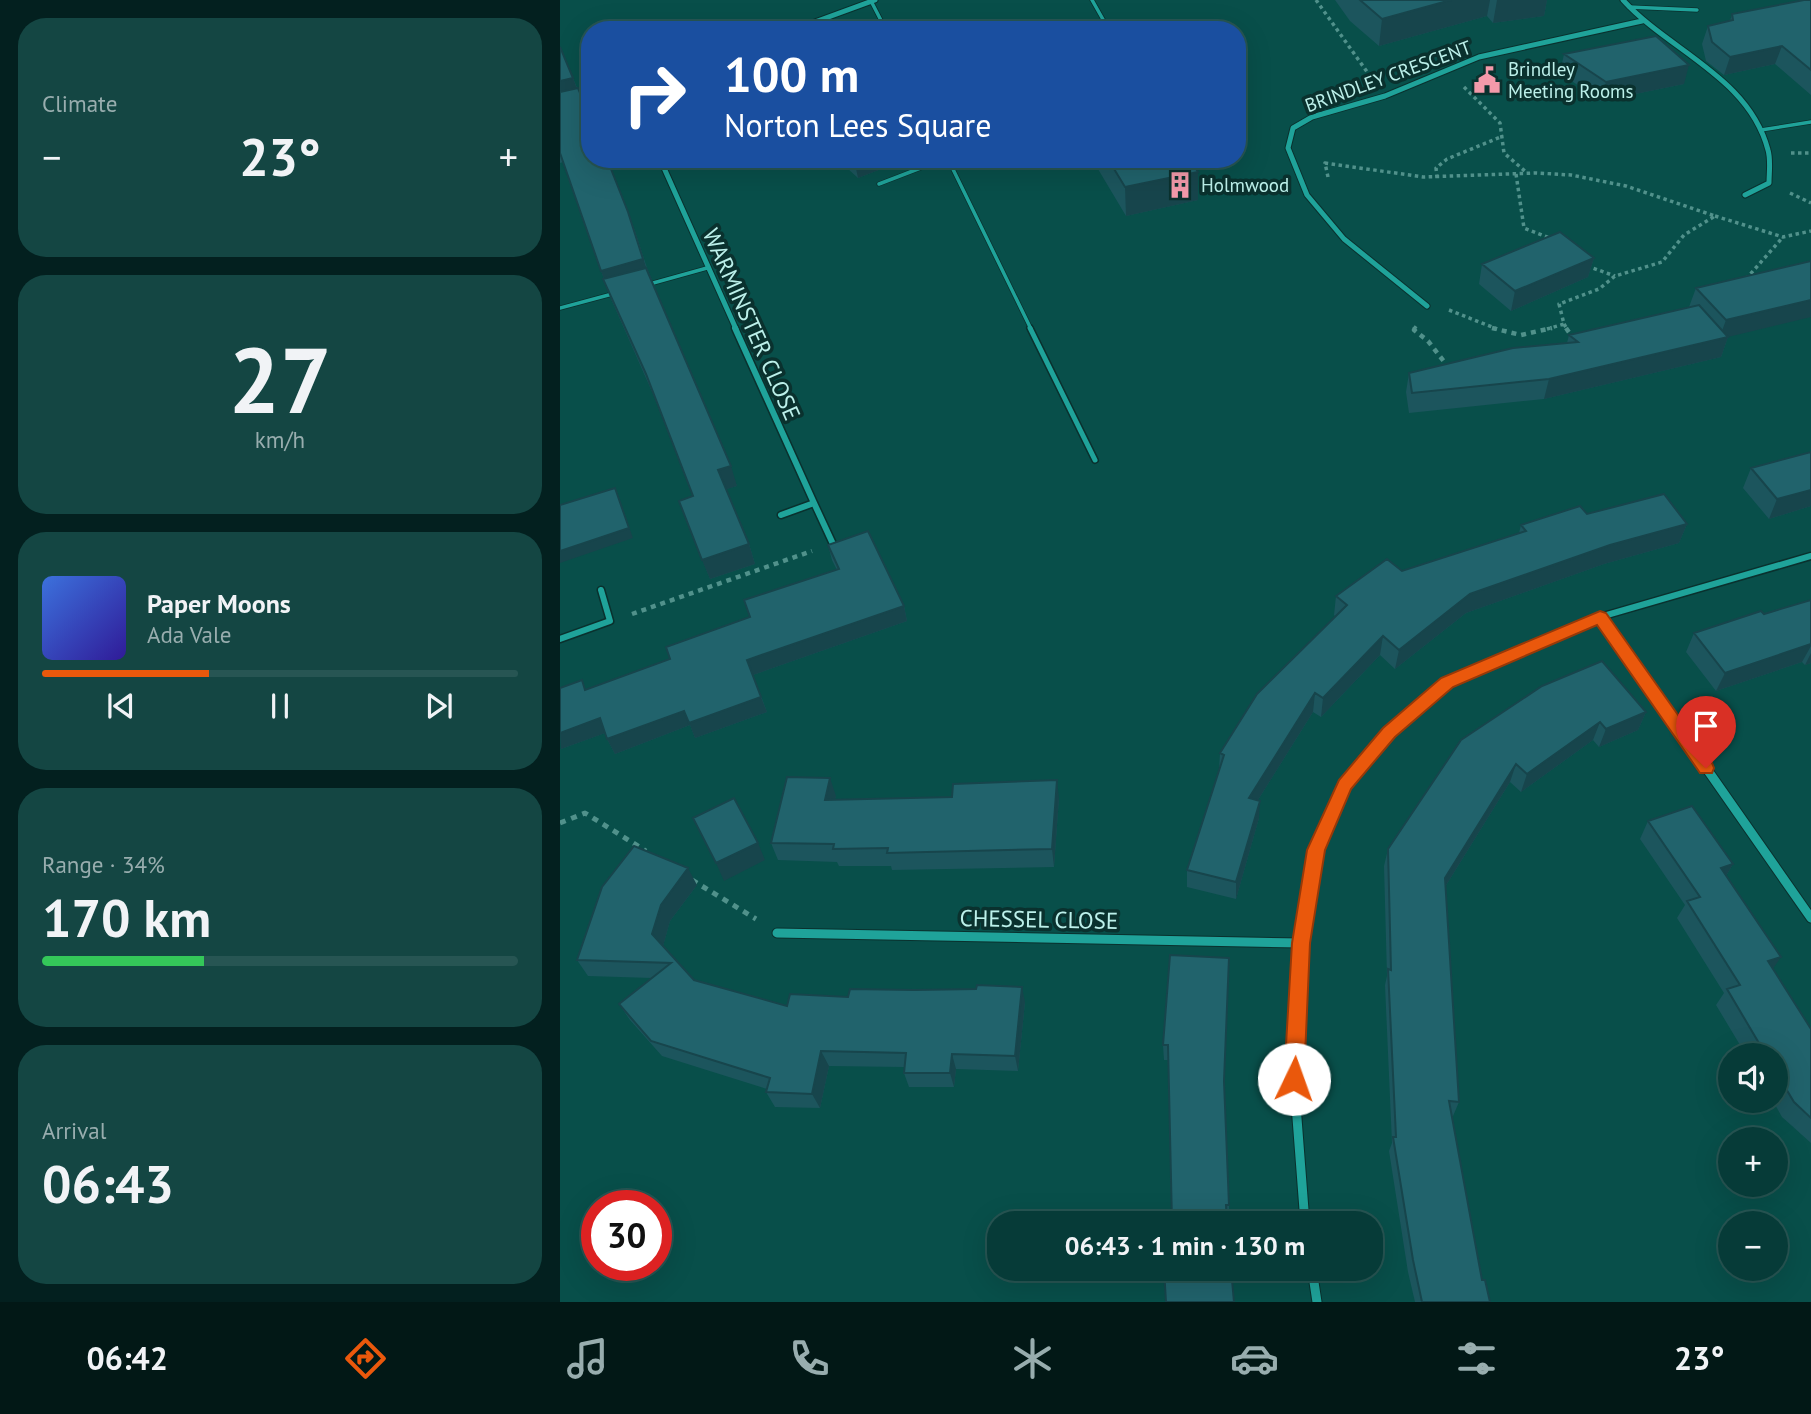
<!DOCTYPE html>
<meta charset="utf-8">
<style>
body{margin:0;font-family:"PT Sans",sans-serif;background:#144643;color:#f1f3f6;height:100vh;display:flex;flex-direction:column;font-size:26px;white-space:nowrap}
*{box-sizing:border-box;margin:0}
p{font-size:23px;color:#98adae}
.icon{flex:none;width:38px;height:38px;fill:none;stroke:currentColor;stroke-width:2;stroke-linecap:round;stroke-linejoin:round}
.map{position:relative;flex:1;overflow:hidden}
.drawer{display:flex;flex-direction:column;gap:18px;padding:18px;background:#03201f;width:560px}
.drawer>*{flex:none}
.top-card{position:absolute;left:21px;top:21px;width:665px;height:147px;border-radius:28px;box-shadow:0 7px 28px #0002,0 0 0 2px #275553;background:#1a4fa0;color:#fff;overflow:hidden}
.controls{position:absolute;left:1158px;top:1043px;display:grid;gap:14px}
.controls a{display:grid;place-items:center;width:70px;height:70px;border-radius:50%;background:#063b38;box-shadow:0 7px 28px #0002,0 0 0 2px #275553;font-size:35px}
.speed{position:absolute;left:21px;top:1190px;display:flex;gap:14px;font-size:35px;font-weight:700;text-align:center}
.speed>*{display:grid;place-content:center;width:91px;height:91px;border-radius:50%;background:#063b38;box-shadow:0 7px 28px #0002,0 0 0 2px #275553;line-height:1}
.speed .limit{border:10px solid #d22;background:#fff;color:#111}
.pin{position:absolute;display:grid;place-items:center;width:60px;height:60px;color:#fff;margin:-72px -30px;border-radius:50% 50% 50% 0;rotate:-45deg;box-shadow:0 0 7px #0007}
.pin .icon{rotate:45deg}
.me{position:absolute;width:77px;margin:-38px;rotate:3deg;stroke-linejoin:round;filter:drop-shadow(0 0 5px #0008)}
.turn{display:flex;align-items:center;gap:24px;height:147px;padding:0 28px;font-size:32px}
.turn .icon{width:91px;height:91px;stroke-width:2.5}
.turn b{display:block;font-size:49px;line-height:60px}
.big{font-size:52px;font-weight:600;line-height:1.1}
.drawer .tile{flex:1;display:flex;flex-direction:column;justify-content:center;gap:10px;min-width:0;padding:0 24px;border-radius:28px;background:#144643}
.drawer .dial{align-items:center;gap:0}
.dial b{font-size:91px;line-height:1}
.song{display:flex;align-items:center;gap:21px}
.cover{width:84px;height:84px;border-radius:10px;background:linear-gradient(135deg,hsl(220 70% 55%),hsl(250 70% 35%))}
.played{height:7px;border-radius:4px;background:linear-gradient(90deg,#ea580c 35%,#275553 35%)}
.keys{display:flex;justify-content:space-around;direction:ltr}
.heat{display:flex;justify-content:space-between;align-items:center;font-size:38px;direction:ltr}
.charge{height:10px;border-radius:5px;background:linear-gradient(90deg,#34c759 34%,#275553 0)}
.trip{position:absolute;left:427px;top:1211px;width:396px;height:70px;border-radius:28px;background:#063b38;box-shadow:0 7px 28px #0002,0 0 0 2px #275553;font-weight:600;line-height:70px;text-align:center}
.menu{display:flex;height:112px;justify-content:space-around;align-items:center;background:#021816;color:#98adae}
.menu .icon{width:49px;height:49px}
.menu .selected{color:#ea580c}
.menu b{font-size:32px;color:#f1f3f6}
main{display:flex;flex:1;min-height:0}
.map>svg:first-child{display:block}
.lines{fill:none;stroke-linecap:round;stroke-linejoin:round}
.service-far1-casing{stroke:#0a312e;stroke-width:5}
.service-casing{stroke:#0a312e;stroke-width:8}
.minor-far2-casing{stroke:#0a312e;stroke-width:7}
.minor-far1-casing{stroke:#0a312e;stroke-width:9}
.minor-casing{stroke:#0a312e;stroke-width:11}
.path-far2{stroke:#51918b;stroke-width:3.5;stroke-dasharray:3.5 3.5;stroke-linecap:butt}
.path-far1{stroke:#51918b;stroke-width:4.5;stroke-dasharray:5 5;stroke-linecap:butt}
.path{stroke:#51918b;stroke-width:5;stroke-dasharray:6 6;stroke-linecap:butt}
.service-far1{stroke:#1fa39a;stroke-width:3.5}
.service{stroke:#1fa39a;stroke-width:5}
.minor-far2{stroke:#1fa39a;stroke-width:5}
.minor-far1{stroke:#1fa39a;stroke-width:6}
.minor{stroke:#1fa39a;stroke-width:9}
.wall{fill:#1c555d}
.shaded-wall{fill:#17454c}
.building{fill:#21636c;stroke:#17454c;stroke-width:2}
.route{fill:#ea580c;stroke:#983908;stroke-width:2}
.labels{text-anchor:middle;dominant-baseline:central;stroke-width:7;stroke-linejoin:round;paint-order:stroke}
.far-poi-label{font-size:19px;fill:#bcf0ea;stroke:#0a312e;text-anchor:start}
.far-street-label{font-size:19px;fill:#bcf0ea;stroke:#0a312e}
.street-label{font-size:23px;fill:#bcf0ea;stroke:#0a312e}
</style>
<main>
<section class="drawer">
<div class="tile"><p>Climate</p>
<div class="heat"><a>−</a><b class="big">23°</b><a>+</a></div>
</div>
<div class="tile dial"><b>27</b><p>km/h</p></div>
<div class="tile">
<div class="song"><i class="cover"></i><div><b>Paper Moons</b><p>Ada Vale</p></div></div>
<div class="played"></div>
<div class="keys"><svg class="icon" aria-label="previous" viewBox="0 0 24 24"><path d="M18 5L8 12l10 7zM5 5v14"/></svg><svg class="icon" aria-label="pause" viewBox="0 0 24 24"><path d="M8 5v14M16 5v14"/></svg><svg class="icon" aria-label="next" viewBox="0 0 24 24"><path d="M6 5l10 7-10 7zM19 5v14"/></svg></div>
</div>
<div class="tile"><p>Range · 34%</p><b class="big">170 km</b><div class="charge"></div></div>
<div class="tile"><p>Arrival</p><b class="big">06:43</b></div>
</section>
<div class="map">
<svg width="1251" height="1302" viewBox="0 0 1251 1302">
<rect width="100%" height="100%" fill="#084f4a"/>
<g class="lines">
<defs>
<path id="service-far1" d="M532,0l17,30
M311,1l15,29
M1069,7l68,3
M1201,130l50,-8
M388,159l83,170
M319,184l65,-25
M86,285l61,-17
M0,308l56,-15"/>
<path id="service" d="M470,328l65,132"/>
<path id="minor-far2" d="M1063,0c46,51 126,77 145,150 3,10 1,23 1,33l-24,12
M233,30l82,-30
M0,107l30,-7
M100,159l76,170
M867,306l-83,-67 -37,-44 -19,-47 5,-20 19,-11 73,-21 94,-39 163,-36"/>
<path id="minor-far1" d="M175,328l79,175 -33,12
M254,503l19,41
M1040,617l96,137
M0,639l50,-18 -9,-31
M811,754l18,-22 58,-50 153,-65 211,-61"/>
<path id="minor" d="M1135,752l116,166
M217,933l524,10
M745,1223l-11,-144 7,-136 15,-93 29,-65 27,-33
M752,1269l5,33"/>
</defs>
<use href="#service-far1" class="service-far1-casing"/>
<use href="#service" class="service-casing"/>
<use href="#minor-far2" class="minor-far2-casing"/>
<use href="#minor-far1" class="minor-far1-casing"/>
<use href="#minor" class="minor-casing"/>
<path class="path-far2" d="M756,0l54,76
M904,87l36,36 4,30 22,19
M1231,153h20
M956,174l8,54 28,11
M768,177l-3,-14 98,14 114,-4 34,2 55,11 89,30 -31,19 -22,27 -47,14 -16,13 -40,15 5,20 -17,5
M877,178l-1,-10 11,-9 56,-23
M1230,193l21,10
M1155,216l68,21 28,-6
M1027,266l28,10
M1186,279l37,-42
M889,310l48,19
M1004,324l3,5
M854,329l3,-4"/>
<path class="path-far1" d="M855,328l-1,2 14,11 21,27
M932,328l29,7 31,-7
M1006,328l7,10
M72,614l180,-63"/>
<path class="path" d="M0,823l25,-10 61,38
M132,880l64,39"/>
<use href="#service-far1" class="service-far1"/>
<use href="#service" class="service"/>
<use href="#minor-far2" class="minor-far2"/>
<use href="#minor-far1" class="minor-far1"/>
<use href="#minor" class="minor"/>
</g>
<path class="wall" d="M775,0h212l-3,16 -51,7 -6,-7 -108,30 -29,-25z
M1251,0v95l-36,-31 -51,11 -18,-14 -4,-17 6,-18 22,-5 2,-7z
M0,47l13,31 62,153 12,37 90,218 -11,3 23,55 6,20 -45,15 -31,-78 14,-5 -40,-102 -42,-95 -48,-137 -3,1z
M1004,54l120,30 -83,17 -41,-28z
M277,159h70l-49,19z
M532,159h98l8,41 -72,16z
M1034,258l-6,19 -77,34 -32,-27 3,-20z
M1251,261l-83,76 -7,20 -177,42 -135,14 -3,-21 3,-19 158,-30 2,-8 120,-28 7,-19z
M1251,452v54l-42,13 -26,-31 8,-20z
M1027,514l100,10 -8,19 -75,21 -138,49 -71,56 -15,-14 -59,62 -8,-5 -55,88 1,18 -23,81 -49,-12v-17l32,-100 1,-17 115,-137 -1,-1 2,-19 66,-25 117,-38 2,-8z
M268,545l76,61 3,15 -154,54 14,37 -72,26 -5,-13 -75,29 -8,-15 -2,-6 -44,16 -1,-61 27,1 83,-30 80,-42 87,-47 -5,-10z
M1251,600v63l-6,2 -3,-3 -86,29 -30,-39 8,-19z
M1086,712l-8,18 -39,17 -6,-7 -72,52 -11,-10 -65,105 14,215 -6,14h-1l30,164 8,22h-75l-7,-30 -19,-121 3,-8 -7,-158 2,-9 -3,-110 4,-17 73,-109z
M276,796l-1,3 224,-1 -5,69 -162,3 -1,-4h-52l-2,-4 -59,-2 -7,-17z
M1088,821l85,43 -7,12 47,92 38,61v114l-29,-26 -9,-16h3v-46h-30l-30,-50 8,-12 -47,-75 8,-13 -45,-66z
M137,885l-27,36 -7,25 31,34 93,26 238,-4 -7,69 -62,-2 -2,18h-45l-5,-14v-6l-75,-1 -9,42 -45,-1 -9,-15 1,-3 -105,-33 -32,-36 -11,-16 33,-26 -64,-2 -11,-16z
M610,955l54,126 5,124v12h-2l-59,-157h-4l-1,-15z"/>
<path class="shaded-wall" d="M891,0h39l-3,16 -108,30 3,-27z
M937,0h50l-3,16 -51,7z
M1222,46l-7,18 -51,11 6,-18z
M1129,65l-5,19 -83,17 5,-19z
M13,78l7,19 -20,5v-21z
M294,159h53l-49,19z
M638,172v28l-72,16 -1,-29z
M68,212l22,67 -42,11 -7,-19z
M1034,258l-6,19 -77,34 4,-20z
M1251,300v17l-83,20 -7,20 -177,42 5,-20 170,-40 7,-19z
M171,466l6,20 -13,4 -6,-20z
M55,488l18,50 -73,25v-12z
M1251,490v16l-42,13 8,-20z
M1127,524l-8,19 -75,21 -138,49 -71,56 4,-19 71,-56 140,-49z
M189,544l6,20 -45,15 -8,-19z
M344,606l3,15 -154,54 -6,-15z
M823,636l-3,19 -59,62 2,-19z
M1251,644v2l-9,16 -86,29 9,-18z
M1251,653v10l-6,2z
M755,693l-2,19 -65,104 1,-18z
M201,697l6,15 -72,26 -5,-13 -75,29 -8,-15 77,-28z
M1086,712l-8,18 -39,17 7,-18z
M40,718l8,14 -47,17 -1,-16z
M1040,722l-7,18 -72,52 6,-18z
M956,764l-6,18 -70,113 5,-17z
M270,778l6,18 -5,21 -6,-17z
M497,780l2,18 -5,69 -2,-18z
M700,801l-1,17 -23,81v-17z
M198,843l7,17 -41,21 -8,-18z
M1173,864l-10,17 -2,-13z
M128,868l9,17 -27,36 -8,29 -10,-16 9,-29z
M1221,957l-11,16 -2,-12z
M462,987l3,15 -7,69 -3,-15z
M261,1051l8,15 -9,42 -8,-14z
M392,1054l4,15 -2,18 -4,-14z"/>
<path class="building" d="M800,0h91l-69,19z
M1244,0h7v70l-29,-24 -52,11 -18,-15 -4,-16 25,-6 -1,-6z
M1096,36l33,29 -83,17 -42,-28z
M0,47l13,31 -13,3z
M18,88l12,29v42h17l21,53 15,47 -42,12 -41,-118v-61z
M548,159h82l8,13 -73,15z
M1000,232l34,26 -79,33 -33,-27z
M1251,261v39l-85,20 -30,-32z
M86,268l85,198 -13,4 31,74 -47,16 -23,-59 14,-5 -47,-122 -43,-95z
M1139,305l29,32 -179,42 -137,14 -3,-20 104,-25 65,-6 -9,-7z
M1251,452v38l-34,9 -26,-31z
M55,488l14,40 -69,23v-46z
M1104,494l23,30 -77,21 -140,49 -71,56 -16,-14 -60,62 -8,-5 -66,105 11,3 -24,81 -49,-12 37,-115 -4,-2 37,-59 90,-89 -11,-9 51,-37 15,12 124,-40 -5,-6 59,-19 7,8z
M308,531l36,75 -157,54 14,37 -72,26 -5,-12 -77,28 -7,-21 -40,15v-45l22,-8 3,10 85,-31 -4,-12 84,-30 -6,-17 95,-31 -11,-24z
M1251,600v44l-86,29 -31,-40 67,-22 3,3z
M1042,661l44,51 -40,17 -6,-7 -73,52 -11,-10 -71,114 14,224 -10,-1 33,179h3l5,22h-68l-9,-42 -20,-123h3l-8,-168 3,1 -3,-121 73,-109 81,-54z
M227,777l43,1 -5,22 127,-3 1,-13 104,-4 -5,69 -165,4 1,-5 -55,1 1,-5 -63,-1z
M174,798l24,45 -42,20 -23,-45z
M1132,806l41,58 -12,4 60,89 -13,4 43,68v89l-17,-16 -18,-30v-17h-10l-39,-66 13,-4 -53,-84 13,-4 -52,-76z
M74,846l54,22 -27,37 -9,29 42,46 93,26 3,-12 58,3 2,-8 64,1 62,-1 1,-4 45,2 -7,69 -63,-2 -2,19h-46l2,-20 -85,-2 -9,43 -46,-2 4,-14 -119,-37 -32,-37 52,-41 -94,-3 25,-73z
M610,955l59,3 -5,123 5,124h-3l1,18h-55l-4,-178h-5z
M604,1269h67l3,33h-68z"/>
<path class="route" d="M1040,611l6,2 106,150 2,5 -2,5h-12l-103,-148 -144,62 -58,50 -44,52 -26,61 -15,93 -6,136 -3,6 -7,3 -7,-3 -3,-6 8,-136 15,-93 32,-70 44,-52 58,-50z"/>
<defs>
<symbol id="civic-bare" viewBox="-9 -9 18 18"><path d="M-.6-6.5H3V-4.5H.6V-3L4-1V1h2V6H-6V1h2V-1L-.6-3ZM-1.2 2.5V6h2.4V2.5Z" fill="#f39aaa" stroke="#0a312e" stroke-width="2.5" paint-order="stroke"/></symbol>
<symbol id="building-bare" viewBox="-9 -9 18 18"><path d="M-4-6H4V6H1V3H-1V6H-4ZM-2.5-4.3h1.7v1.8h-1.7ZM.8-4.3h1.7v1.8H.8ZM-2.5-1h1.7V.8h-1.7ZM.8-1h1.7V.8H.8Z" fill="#f39aaa" stroke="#0a312e" stroke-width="2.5" paint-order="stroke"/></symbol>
</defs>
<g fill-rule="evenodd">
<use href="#civic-bare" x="908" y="61" width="38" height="38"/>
<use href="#building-bare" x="601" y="166" width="38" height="38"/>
</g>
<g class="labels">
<g class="far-poi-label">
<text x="948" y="69">Brindley<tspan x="948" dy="22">Meeting Rooms</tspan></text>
<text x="641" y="185">Holmwood</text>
</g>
<g class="far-street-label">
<text transform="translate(828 76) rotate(-20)">BRINDLEY CRESCENT</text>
</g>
<g class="street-label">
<text transform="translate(192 324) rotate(66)">WARMINSTER CLOSE</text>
<text transform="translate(479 919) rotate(1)">CHESSEL CLOSE</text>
</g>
</g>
</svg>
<div class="controls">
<a><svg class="icon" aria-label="sound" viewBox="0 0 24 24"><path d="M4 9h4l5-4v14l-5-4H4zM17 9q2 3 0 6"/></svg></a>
<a>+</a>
<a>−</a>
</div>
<div class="speed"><div class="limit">30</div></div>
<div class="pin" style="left:1146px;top:768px;background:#d93025"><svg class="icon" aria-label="arrive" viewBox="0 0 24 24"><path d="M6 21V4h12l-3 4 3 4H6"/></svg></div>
<svg class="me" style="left:734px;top:1079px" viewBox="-20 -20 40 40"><circle r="19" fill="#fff"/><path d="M0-13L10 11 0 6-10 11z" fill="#ea580c"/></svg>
<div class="trip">06:43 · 1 min · 130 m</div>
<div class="top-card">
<div class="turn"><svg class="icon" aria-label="right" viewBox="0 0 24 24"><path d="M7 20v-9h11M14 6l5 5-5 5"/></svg><div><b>100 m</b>Norton Lees Square</div></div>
</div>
</div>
</main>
<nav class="menu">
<b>06:42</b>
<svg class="icon selected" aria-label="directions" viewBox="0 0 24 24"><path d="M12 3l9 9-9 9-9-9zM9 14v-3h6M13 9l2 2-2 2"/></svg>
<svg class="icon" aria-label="music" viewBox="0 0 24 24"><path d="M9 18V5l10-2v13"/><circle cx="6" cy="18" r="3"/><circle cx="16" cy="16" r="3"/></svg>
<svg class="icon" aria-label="phone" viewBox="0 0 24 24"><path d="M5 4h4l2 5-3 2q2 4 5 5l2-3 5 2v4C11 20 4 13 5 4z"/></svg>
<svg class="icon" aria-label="climate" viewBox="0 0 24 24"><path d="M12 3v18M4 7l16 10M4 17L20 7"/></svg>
<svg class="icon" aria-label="car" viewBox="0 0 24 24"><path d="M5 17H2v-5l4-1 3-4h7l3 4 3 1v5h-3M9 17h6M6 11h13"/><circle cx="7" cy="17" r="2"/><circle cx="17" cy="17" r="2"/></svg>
<svg class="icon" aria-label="filters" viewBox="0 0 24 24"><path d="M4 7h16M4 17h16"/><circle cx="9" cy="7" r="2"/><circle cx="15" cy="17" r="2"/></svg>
<b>23°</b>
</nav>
